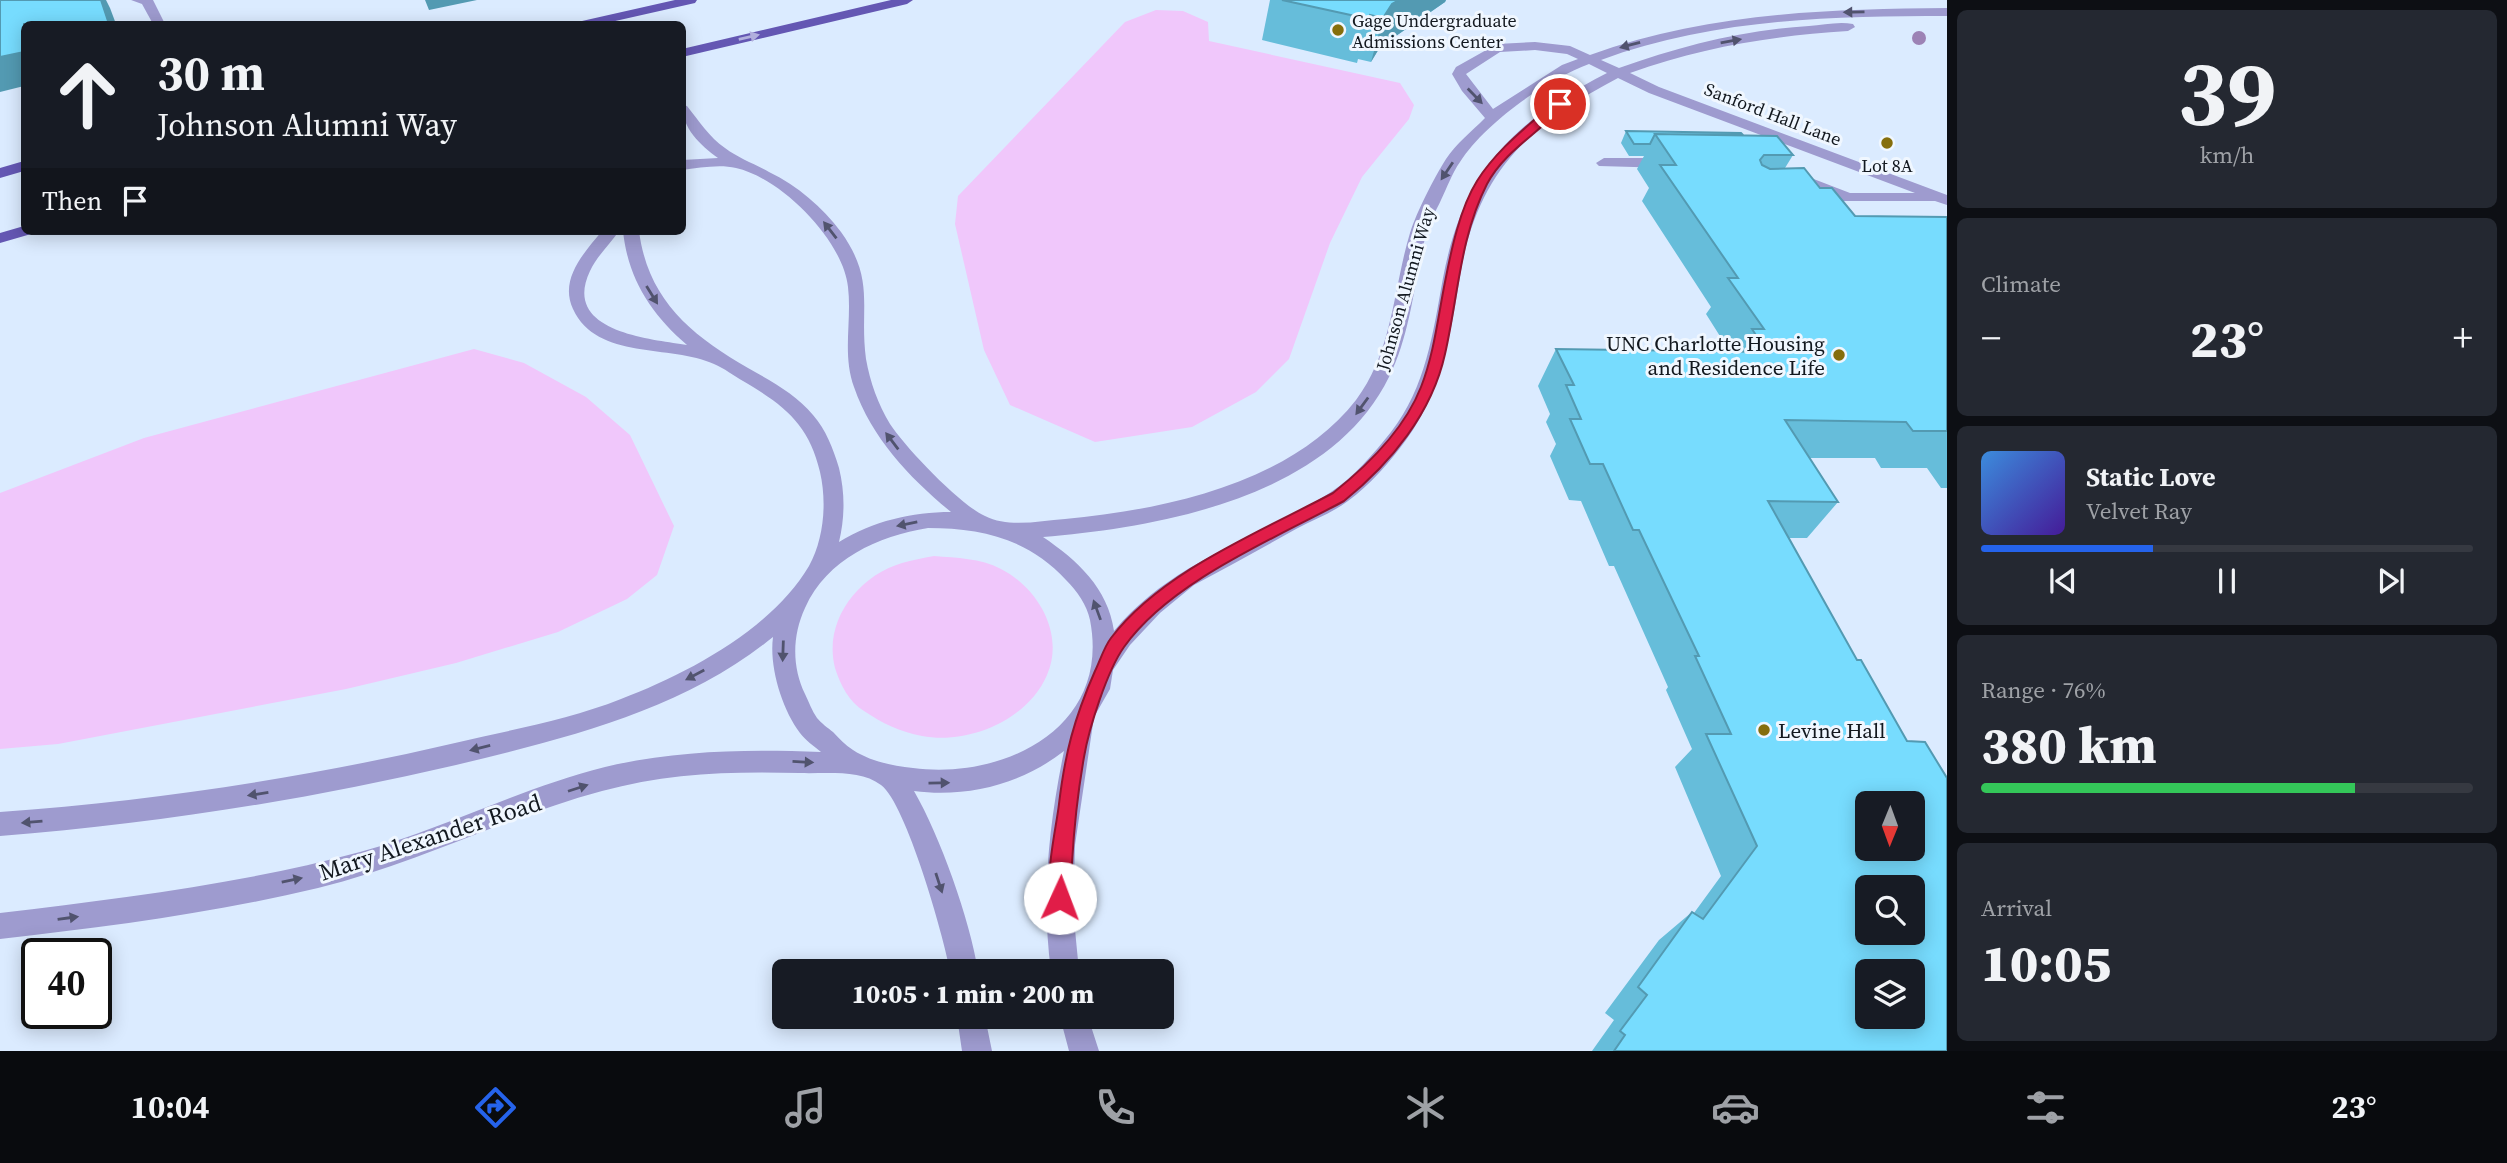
<!DOCTYPE html>
<meta charset="utf-8">
<style>
body{margin:0;font-family:"Source Serif 4",serif;background:#242831;color:#f1f3f6;height:100vh;display:flex;flex-direction:column;font-size:26px;white-space:nowrap}
*{box-sizing:border-box;margin:0}
p{font-size:23px;color:#9ea1a6}
.icon{flex:none;width:38px;height:38px;fill:none;stroke:currentColor;stroke-width:2;stroke-linecap:round;stroke-linejoin:round}
.map{position:relative;flex:1;overflow:hidden}
.side{display:flex;flex-direction:column;gap:10px;padding:10px;background:#0d0f14;width:560px}
.side>*{flex:none}
.top-card{position:absolute;left:21px;top:21px;width:665px;height:214px;border-radius:10px;box-shadow:0 4px 18px #0003;background:#171b24;color:#f1f3f6;overflow:hidden}
.needle{width:46px;rotate:181deg}
.fabs{position:absolute;left:1855px;top:791px;display:grid;gap:14px}
.fabs a{display:grid;place-items:center;width:70px;height:70px;border-radius:10px;background:#171b24;box-shadow:0 4px 18px #0003;font-size:35px}
.speed{position:absolute;left:21px;top:938px;display:flex;gap:14px;font-size:35px;font-weight:700;text-align:center}
.speed>*{display:grid;place-content:center;width:91px;height:91px;border-radius:50%;background:#171b24;box-shadow:0 4px 18px #0003;line-height:1}
.speed .limit{border:4px solid #111;border-radius:10px;background:#fff;color:#111}
.pin{position:absolute;display:grid;place-items:center;width:60px;height:60px;color:#fff;margin:-30px;border:4px solid #fff;border-radius:50%;box-shadow:0 2px 7px #0007}
.me{position:absolute;width:77px;margin:-38px;rotate:2deg;stroke-linejoin:round;filter:drop-shadow(0 0 5px #0008)}
.turn{display:flex;align-items:center;gap:24px;height:147px;padding:0 21px;font-size:32px}
.turn .icon{width:91px;height:91px;stroke-width:2.5}
.turn b{display:block;font-size:49px;line-height:60px}
.then{display:flex;align-items:center;height:66px;padding:0 21px;background:#0003;gap:14px;font-size:26px}
.big{font-size:52px;font-weight:800;line-height:1.1}
.side .tile{flex:1;display:flex;flex-direction:column;justify-content:center;gap:10px;min-width:0;padding:0 24px;border-radius:10px;background:#242831}
.side .dial{align-items:center;gap:0}
.dial b{font-size:91px;line-height:1}
.song{display:flex;align-items:center;gap:21px}
.cover{width:84px;height:84px;border-radius:10px;background:linear-gradient(135deg,hsl(210 70% 55%),hsl(260 70% 35%))}
.played{height:7px;border-radius:4px;background:linear-gradient(90deg,#2563eb 35%,#363941 35%)}
.keys{display:flex;justify-content:space-around;direction:ltr}
.heat{display:flex;justify-content:space-between;align-items:center;font-size:38px;direction:ltr}
.charge{height:10px;border-radius:5px;background:linear-gradient(90deg,#34c759 76%,#363941 0)}
.trip{position:absolute;left:772px;top:959px;width:402px;height:70px;border-radius:10px;background:#171b24;box-shadow:0 4px 18px #0003;font-weight:800;line-height:70px;text-align:center}
.menu{display:flex;height:112px;justify-content:space-around;align-items:center;background:#090b0e;color:#9ea1a6}
.menu .icon{width:49px;height:49px}
.menu .active{color:#2563eb}
.menu b{font-size:32px;color:#f1f3f6}
main{display:flex;flex:1;min-height:0}
.map>svg:first-child{display:block}
.green{fill:#f0c7fb}
.lines{fill:none;stroke-linecap:round;stroke-linejoin:round}
.minor{fill:#9e9bcf;fill-rule:evenodd}
.major{fill:#6457b3;fill-rule:evenodd}
.tree{fill:#9c82b5}
.wall{fill:#66bdda}
.shaded-wall{fill:#539ab2}
.building{fill:#77dcfe;stroke:#539ab2;stroke-width:2;fill-rule:evenodd}
.oneway{fill:#51536e}
.oneway2{fill:#b1afdd}
.route{fill:#e11d48;stroke:#92132f;stroke-width:2}
.poi-dot{fill:#856e0c;stroke:#f0f7ff;stroke-width:2.5}
.labels{text-anchor:middle;dominant-baseline:central;stroke-width:6;stroke-linejoin:round;paint-order:stroke}
.far-poi-label{font-size:18px;fill:#12181f;stroke:#f0f7ff;text-anchor:start}
.far-street-label{font-size:18px;fill:#12181f;stroke:#f0f7ff}
.poi-label{font-size:21px;fill:#12181f;stroke:#f0f7ff;text-anchor:end}
.near-street-label{font-size:24px;fill:#12181f;stroke:#f0f7ff}
</style>
<main>
<div class="map">
<svg width="1947" height="1051" viewBox="0 0 1947 1051">
<rect width="100%" height="100%" fill="#dbebff"/>
<path class="green" d="M1156,10l27,1 25,11 1,19 191,42 14,22 -5,14 -47,58 -32,66 -41,116 -33,33 -64,35 -97,15 -85,-37 -26,-55 -29,-126 3,-28 167,-174z
M474,349l50,14 62,34 44,38 44,91 -17,49 -30,24 -69,33 -102,31 -110,26 -288,55 -58,5v-256l144,-55z
M934,556c23,2 46,2 67,13 37,19 64,65 46,106 -19,45 -79,70 -125,61 -22,-4 -40,-13 -58,-25 -15,-9 -24,-27 -29,-43 -12,-47 23,-92 67,-105 10,-3 21,-5 32,-7z"/>
<g class="lines">
<path class="minor" d="M131,0h22l12,24h-12l-11,-20z
M1947,8v8c-117,0 -235,3 -346,44l18,8c62,-22 124,-38 190,-42 14,-1 30,-5 44,-2l2,3 -7,4c-78,5 -145,16 -218,42l29,14 288,108v10l-12,-4h-106v-5l-44,-20 8,-5 5,2 52,20h65l-266,-100 -31,-15c-84,44 -137,89 -156,187 -11,63 -17,122 -56,175 -16,22 -36,45 -58,61 -16,12 -35,19 -52,28 -34,19 -68,38 -102,56l-34,28 -30,32 -17,25 -3,19 -16,28 -19,128 -2,64 6,62h-28c-10,-74 -2,-147 13,-220 -42,33 -97,47 -150,40 26,45 56,129 64,180h-28c-6,-34 -44,-168 -69,-186 -21,-16 -55,-11 -81,-12 -67,-2 -133,0 -198,18 -97,26 -186,73 -284,97 -104,25 -211,39 -318,51v-26c121,-15 242,-29 360,-61 83,-23 161,-64 245,-85 72,-17 142,-18 216,-15 -7,-6 -16,-12 -21,-19 -18,-24 -31,-66 -27,-96 -91,74 -206,101 -317,128 -150,35 -302,59 -456,71v-24c154,-11 305,-34 455,-69 55,-13 113,-23 166,-44 66,-25 151,-70 188,-133 15,-27 18,-64 11,-94 -11,-48 -36,-67 -77,-91 -9,-5 -19,-13 -29,-17 -43,-20 -117,-3 -141,-55 -14,-30 11,-56 29,-78h17c-9,13 -22,25 -29,40 -29,61 60,68 97,74 -36,-31 -59,-66 -64,-114h16c9,69 52,104 109,137 23,13 48,26 65,47 13,15 20,33 26,53 6,25 6,49 0,74 34,-21 73,-30 112,-30 -41,-34 -79,-73 -97,-125 -12,-33 -2,-66 -6,-100 -5,-47 -67,-109 -112,-119 -17,-4 -37,0 -54,2v-10l36,-2c-18,-13 -36,-30 -36,-53l5,1c12,15 22,31 38,42 13,10 30,16 44,24 29,14 53,35 72,60 35,49 18,75 25,127 4,23 12,45 24,65 15,23 70,81 95,92 24,12 54,5 80,3 98,-9 227,-36 291,-119 37,-49 37,-111 54,-167 7,-22 24,-55 36,-74 10,-15 26,-28 39,-41l-23,-27 -10,-17 4,-7 41,-23 38,-2 35,4 20,9c115,-42 236,-46 357,-47zM1535,50l32,4 11,5 -16,6 -69,44 -27,-35 34,-22zM1589,64l18,9c-93,48 -144,98 -164,205 -10,55 -17,109 -52,154 -17,21 -37,45 -60,60 -75,49 -157,67 -217,139 -6,-43 -37,-71 -71,-94 119,-10 287,-40 346,-160 22,-44 25,-95 37,-143 3,-12 10,-23 15,-34 6,-12 11,-27 19,-38 25,-39 86,-82 129,-98zM928,528c53,0 101,11 138,52 11,11 21,25 24,40 21,107 -85,160 -177,148 -21,-2 -43,-7 -60,-18 -8,-5 -14,-12 -20,-18 -5,-4 -12,-9 -16,-14 -5,-7 -8,-16 -12,-24 -13,-27 -13,-58 0,-86 22,-49 73,-72 123,-80z
M1604,158h65l8,5 -8,5 -70,-2 -3,-3z
M957,1017h28l7,34h-30z
M1060,1017h28l11,34h-30z"/>
<path class="major" d="M675,0h22l-2,3 -93,21h-21l1,-3z
M891,0h22l-6,4 -225,53v-8z
M24,161v10l-24,7v-10z
M24,226v5h9l-2,3 -31,9v-10z"/>
</g>
<circle class="tree" cx="1919" cy="38" r="7"/>
<path class="wall" d="M1270,0h176l-1,2 -65,45 -9,15 -13,-3 -1,4 -95,-23z
M1626,131l117,4 50,20 -8,13 35,20 35,28 92,1v271h-6l-14,-20h-46l-6,-10h-66l29,44 -31,36h-18l158,513h-355l22,-31 -9,-7 54,-73 33,-28 2,1 27,-37 -46,-109 17,-18 -26,-59 2,-3 -54,-121h-5l-28,-65 -12,-1 -19,-44 6,-12 -10,-22 4,-8 -12,-28 18,-37 174,3 -24,-38 5,-7 -69,-106 7,-13 -12,-19 7,-13h-15l-8,-13z"/>
<path class="shaded-wall" d="M101,0h5l4,8 6,16h-7z
M425,0h52l-48,10z
M1399,0h47l-1,2 -65,45 -9,15 12,-44 9,-14z
M24,52v34l-24,6v-35z"/>
<path class="building" d="M0,0h101l8,24h-85v28l-24,5z
M1282,0h117l-7,4 -9,14 -13,-3 -1,4z
M1626,131l115,2 2,2 -88,-1 -5,10h-16z
M1655,134l122,2 16,19h-29l-4,5 2,5 8,4 34,-1 16,20h12l23,28 92,1v214h-34l-7,-9 -121,-2 53,82 -70,-1 89,159h4l46,81 18,1 22,36v273h-333l11,-16 -5,-4 27,-36 -9,-8 54,-75 11,7 54,-73 -51,-112h25l-36,-78h4l-60,-126h-6l-30,-66h-13l-20,-45h11l-15,-34h8l-18,-36 211,3 -15,-23h12l-36,-51h10l-78,-113h16zM1867,803h46v46h-46zM1867,887h46v46h-46zM1867,971h46v46h-46z"/>
<defs><path id="oneway-solid" d="M-6-.8H1V-3.2L6.5 0L1 3.2V.8H-6Z" transform="scale(1.75)"/></defs>
<g class="oneway">
<use href="#oneway-solid" transform="translate(1854 12) rotate(179)"/>
<use href="#oneway-solid" transform="translate(1731 41) rotate(-10)"/>
<use href="#oneway-solid" transform="translate(1630 45) rotate(165)"/>
<use href="#oneway-solid" transform="translate(1475 96) rotate(46)"/>
<use href="#oneway-solid" transform="translate(1447 171) rotate(124)"/>
<use href="#oneway-solid" transform="translate(830 230) rotate(-128)"/>
<use href="#oneway-solid" transform="translate(652 295) rotate(58)"/>
<use href="#oneway-solid" transform="translate(1362 406) rotate(126)"/>
<use href="#oneway-solid" transform="translate(892 441) rotate(-127)"/>
<use href="#oneway-solid" transform="translate(907 524) rotate(168)"/>
<use href="#oneway-solid" transform="translate(1097 610) rotate(-110)"/>
<use href="#oneway-solid" transform="translate(783 651) rotate(92)"/>
<use href="#oneway-solid" transform="translate(695 675) rotate(152)"/>
<use href="#oneway-solid" transform="translate(480 748) rotate(166)"/>
<use href="#oneway-solid" transform="translate(803 762) rotate(3)"/>
<use href="#oneway-solid" transform="translate(939 783) rotate(-1)"/>
<use href="#oneway-solid" transform="translate(578 788) rotate(-18)"/>
<use href="#oneway-solid" transform="translate(258 794) rotate(171)"/>
<use href="#oneway-solid" transform="translate(32 822) rotate(175)"/>
<use href="#oneway-solid" transform="translate(292 880) rotate(-12)"/>
<use href="#oneway-solid" transform="translate(939 883) rotate(72)"/>
<use href="#oneway-solid" transform="translate(68 918) rotate(-8)"/>
</g>
<use class="oneway2" href="#oneway-solid" transform="translate(749 37) rotate(-13)"/>
<path class="route" d="M1556,101l9,3c-24,28 -60,46 -78,80 -27,53 -29,113 -42,170 -13,59 -54,109 -101,147 -70,38 -173,80 -220,146 -17,24 -35,81 -40,110 -6,34 -10,71 -12,106 -1,14 1,29 -4,42l-8,3 -7,-3c-10,-23 3,-75 6,-101 6,-51 15,-85 36,-133 5,-10 9,-24 16,-33 51,-67 149,-106 222,-145 34,-27 72,-65 88,-106 13,-33 17,-70 24,-105 6,-31 15,-74 32,-101 20,-32 51,-55 79,-80z"/>
<g class="poi-dot">
<circle cx="1338" cy="30" r="7"/>
<circle cx="1887" cy="143" r="7"/>
<circle cx="1839" cy="355" r="7"/>
<circle cx="1764" cy="730" r="7"/>
</g>
<g class="labels">
<g class="far-poi-label">
<text x="1352" y="20">Gage Undergraduate<tspan x="1352" dy="21">Admissions Center</tspan></text>
<text x="1887" y="165" text-anchor="middle">Lot 8A</text>
</g>
<g class="far-street-label">
<text transform="translate(1773 114) rotate(21)">Sanford Hall Lane</text>
<text transform="translate(1405 289) rotate(-74)">Johnson Alumni Way</text>
</g>
<g class="poi-label">
<text x="1825" y="343">UNC Charlotte Housing<tspan x="1825" dy="24">and Residence Life</tspan></text>
<text x="1778" y="730" text-anchor="start">Levine Hall</text>
</g>
<g class="near-street-label">
<text transform="translate(430 837) rotate(-18)">Mary Alexander Road</text>
</g>
</g>
</svg>
<div class="fabs">
<a><svg class="needle" viewBox="-14 -14 28 28"><path d="M0-13l5 13h-10z" fill="#e53935"/><path d="M0 13l5-13h-10z" fill="#9ea1a6"/></svg></a>
<a><svg class="icon" aria-label="search" viewBox="0 0 24 24"><circle cx="10" cy="10" r="6"/><path d="M15 15l6 6"/></svg></a>
<a><svg class="icon" aria-label="layers" viewBox="0 0 24 24"><path d="M12 4l9 5-9 5-9-5zM3 14l9 5 9-5"/></svg></a>
</div>
<div class="speed"><div class="limit">40</div></div>
<div class="pin" style="left:1560px;top:104px;background:#d93025"><svg class="icon" aria-label="arrive" viewBox="0 0 24 24"><path d="M6 21V4h12l-3 4 3 4H6"/></svg></div>
<svg class="me" style="left:1060px;top:898px" viewBox="-20 -20 40 40"><circle r="19" fill="#fff"/><path d="M0-13L10 11 0 6-10 11z" fill="#e11d48"/></svg>
<div class="trip">10:05 · 1 min · 200 m</div>
<div class="top-card">
<div class="turn"><svg class="icon" aria-label="ahead" viewBox="0 0 24 24"><path d="M12 20V5M6 11l6-6 6 6"/></svg><div><b>30 m</b>Johnson Alumni Way</div></div>
<div class="then">Then<svg class="icon" aria-label="arrive" viewBox="0 0 24 24"><path d="M6 21V4h12l-3 4 3 4H6"/></svg></div>
</div>
</div>
<section class="side">
<div class="tile dial"><b>39</b><p>km/h</p></div>
<div class="tile"><p>Climate</p>
<div class="heat"><a>−</a><b class="big">23°</b><a>+</a></div>
</div>
<div class="tile">
<div class="song"><i class="cover"></i><div><b>Static Love</b><p>Velvet Ray</p></div></div>
<div class="played"></div>
<div class="keys"><svg class="icon" aria-label="previous" viewBox="0 0 24 24"><path d="M18 5L8 12l10 7zM5 5v14"/></svg><svg class="icon" aria-label="pause" viewBox="0 0 24 24"><path d="M8 5v14M16 5v14"/></svg><svg class="icon" aria-label="next" viewBox="0 0 24 24"><path d="M6 5l10 7-10 7zM19 5v14"/></svg></div>
</div>
<div class="tile"><p>Range · 76%</p><b class="big">380 km</b><div class="charge"></div></div>
<div class="tile"><p>Arrival</p><b class="big">10:05</b></div>
</section>
</main>
<nav class="menu">
<b>10:04</b>
<svg class="icon active" aria-label="directions" viewBox="0 0 24 24"><path d="M12 3l9 9-9 9-9-9zM9 14v-3h6M13 9l2 2-2 2"/></svg>
<svg class="icon" aria-label="music" viewBox="0 0 24 24"><path d="M9 18V5l10-2v13"/><circle cx="6" cy="18" r="3"/><circle cx="16" cy="16" r="3"/></svg>
<svg class="icon" aria-label="phone" viewBox="0 0 24 24"><path d="M5 4h4l2 5-3 2q2 4 5 5l2-3 5 2v4C11 20 4 13 5 4z"/></svg>
<svg class="icon" aria-label="climate" viewBox="0 0 24 24"><path d="M12 3v18M4 7l16 10M4 17L20 7"/></svg>
<svg class="icon" aria-label="car" viewBox="0 0 24 24"><path d="M5 17H2v-5l4-1 3-4h7l3 4 3 1v5h-3M9 17h6M6 11h13"/><circle cx="7" cy="17" r="2"/><circle cx="17" cy="17" r="2"/></svg>
<svg class="icon" aria-label="filters" viewBox="0 0 24 24"><path d="M4 7h16M4 17h16"/><circle cx="9" cy="7" r="2"/><circle cx="15" cy="17" r="2"/></svg>
<b>23°</b>
</nav>
